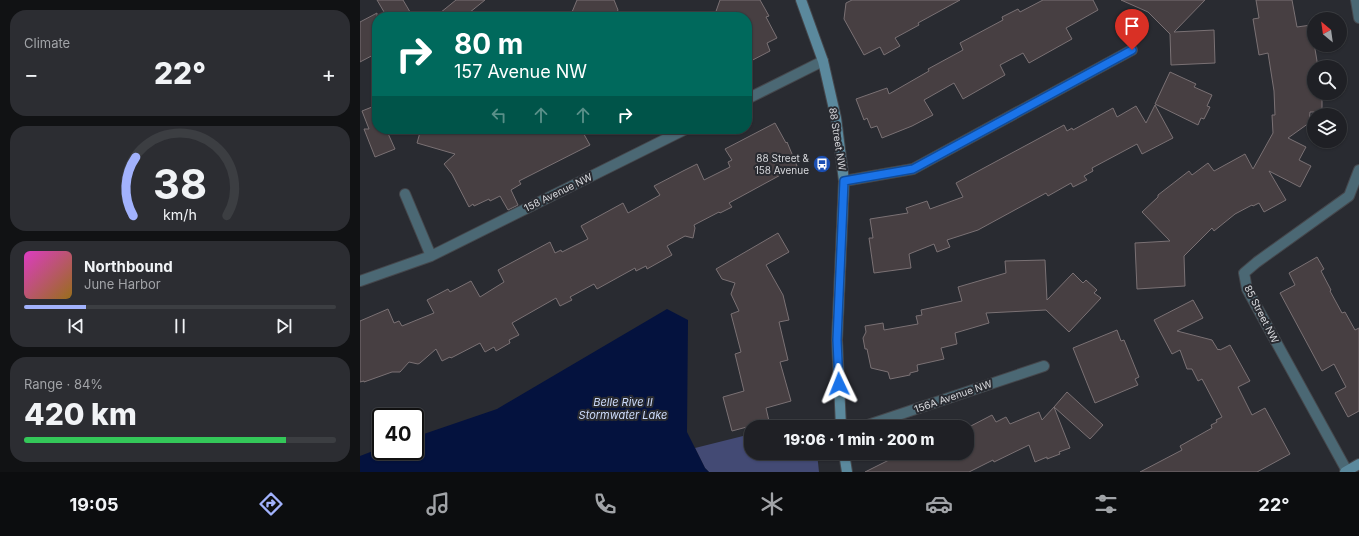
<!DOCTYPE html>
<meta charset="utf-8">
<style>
body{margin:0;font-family:Inter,sans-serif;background:#2c2d32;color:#f1f3f6;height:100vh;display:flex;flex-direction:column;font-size:15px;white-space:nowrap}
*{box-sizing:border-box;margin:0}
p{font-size:13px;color:#a1a3a7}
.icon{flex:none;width:22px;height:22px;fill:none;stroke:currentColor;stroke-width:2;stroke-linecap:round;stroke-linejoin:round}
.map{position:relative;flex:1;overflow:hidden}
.panel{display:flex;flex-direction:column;gap:10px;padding:10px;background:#111214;width:360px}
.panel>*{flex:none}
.hud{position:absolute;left:12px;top:12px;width:380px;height:122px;border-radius:16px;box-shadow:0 1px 3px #0004,0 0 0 1px #3c3e42;background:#00695c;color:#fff;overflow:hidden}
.needle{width:26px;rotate:331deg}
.tools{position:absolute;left:947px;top:12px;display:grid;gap:8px}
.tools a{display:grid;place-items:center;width:40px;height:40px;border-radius:50%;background:#1f2025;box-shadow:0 1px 3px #0004,0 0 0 1px #3c3e42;font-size:20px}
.speed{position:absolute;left:12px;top:408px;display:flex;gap:8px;font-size:20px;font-weight:700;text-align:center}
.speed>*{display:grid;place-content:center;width:52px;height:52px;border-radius:50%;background:#1f2025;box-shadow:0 1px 3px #0004,0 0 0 1px #3c3e42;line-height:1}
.speed .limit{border:2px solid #111;border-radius:6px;background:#fff;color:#111}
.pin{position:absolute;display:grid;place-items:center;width:34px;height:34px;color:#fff;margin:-41px -17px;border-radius:50% 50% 50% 0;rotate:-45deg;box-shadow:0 0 4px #0007}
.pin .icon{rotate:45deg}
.me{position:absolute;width:44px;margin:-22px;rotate:358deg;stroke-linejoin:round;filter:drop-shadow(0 0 3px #0008)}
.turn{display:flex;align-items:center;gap:14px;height:84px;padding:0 16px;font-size:18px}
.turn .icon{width:52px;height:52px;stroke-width:2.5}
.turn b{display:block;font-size:28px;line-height:34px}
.lanes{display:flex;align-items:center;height:38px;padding:0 16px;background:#0003;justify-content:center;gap:20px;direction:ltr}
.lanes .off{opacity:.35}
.big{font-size:30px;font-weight:800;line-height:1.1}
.panel .card{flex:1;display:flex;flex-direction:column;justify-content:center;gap:6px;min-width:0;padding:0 14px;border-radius:16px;background:#2c2d32}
.panel .dial{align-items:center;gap:0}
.dial svg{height:104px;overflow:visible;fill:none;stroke:#3c3e42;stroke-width:7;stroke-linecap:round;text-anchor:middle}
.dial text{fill:#f1f3f6;stroke:none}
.song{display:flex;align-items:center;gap:12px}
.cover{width:48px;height:48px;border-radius:6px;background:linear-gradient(135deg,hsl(310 70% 55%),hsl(40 70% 35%))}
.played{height:4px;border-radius:2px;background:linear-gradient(90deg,#a2b2fd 20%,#3c3e42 20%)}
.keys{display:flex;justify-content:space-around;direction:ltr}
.heat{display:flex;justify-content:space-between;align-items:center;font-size:22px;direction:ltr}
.charge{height:6px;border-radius:3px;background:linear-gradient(90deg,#34c759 84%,#3c3e42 0)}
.trip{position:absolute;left:384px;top:420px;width:230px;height:40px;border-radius:16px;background:#1f2025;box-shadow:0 1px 3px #0004,0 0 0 1px #3c3e42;font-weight:800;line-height:40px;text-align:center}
.tab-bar{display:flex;height:64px;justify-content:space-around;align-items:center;background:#0c0d0f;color:#a1a3a7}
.tab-bar .icon{width:28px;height:28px}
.tab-bar .on{color:#a2b2fd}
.tab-bar b{font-size:18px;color:#f1f3f6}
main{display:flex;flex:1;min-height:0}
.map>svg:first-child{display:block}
.green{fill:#434a74}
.water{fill:#04123e}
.building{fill:#473f42;stroke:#7a7174}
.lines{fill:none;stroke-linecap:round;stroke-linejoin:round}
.street-casing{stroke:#45474c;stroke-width:12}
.secondary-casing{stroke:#45474c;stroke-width:12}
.street{stroke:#4b6874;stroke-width:10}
.secondary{stroke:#5b899d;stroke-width:10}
.route-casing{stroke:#114b97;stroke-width:10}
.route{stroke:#1a73e8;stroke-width:7}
.labels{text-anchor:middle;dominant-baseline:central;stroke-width:4;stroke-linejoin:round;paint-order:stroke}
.street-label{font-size:10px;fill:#d6d7db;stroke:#292b31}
.poi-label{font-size:10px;fill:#d6d7db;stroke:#292b31;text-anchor:end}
.water-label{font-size:11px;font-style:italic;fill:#ccdbfb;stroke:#292b31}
</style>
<main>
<section class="panel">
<div class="card"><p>Climate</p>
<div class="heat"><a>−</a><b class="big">22°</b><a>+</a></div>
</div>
<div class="card dial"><svg viewBox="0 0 100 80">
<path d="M14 69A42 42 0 1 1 86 69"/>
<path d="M14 69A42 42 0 0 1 16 24" stroke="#a2b2fd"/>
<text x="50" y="56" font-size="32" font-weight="700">38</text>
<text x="50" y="72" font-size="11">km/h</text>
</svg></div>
<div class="card">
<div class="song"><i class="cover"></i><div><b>Northbound</b><p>June Harbor</p></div></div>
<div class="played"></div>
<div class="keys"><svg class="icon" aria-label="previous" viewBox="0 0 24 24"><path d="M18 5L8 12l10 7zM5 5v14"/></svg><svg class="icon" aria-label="pause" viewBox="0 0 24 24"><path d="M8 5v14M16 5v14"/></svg><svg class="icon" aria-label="next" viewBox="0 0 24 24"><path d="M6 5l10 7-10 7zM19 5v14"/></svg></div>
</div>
<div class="card"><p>Range · 84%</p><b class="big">420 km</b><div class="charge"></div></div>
</section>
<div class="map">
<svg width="999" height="472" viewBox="0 0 999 472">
<rect width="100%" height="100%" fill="#292b31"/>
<path class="green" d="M453,419l1,8h-34z
M391,434v19h66l2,19h-110l-4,-4 -10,-20z"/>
<path class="water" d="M307,309l21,11 -1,112 18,36 4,4h-349v-16l21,-8v3h34v-14l82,-28z"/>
<path class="building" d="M17,0h26l10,17h-26z
M96,0h29l-21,17h-29z
M217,0h37l4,10 -3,7h-45z
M360,0h40l9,16 -3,1 11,21 -10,5 3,8 -23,12v-46h-33z
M492,0h108l-42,23 1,2 -24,13 5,8 -16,9 -4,-8 -16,8 -20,-36 2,-16z
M683,0h50l5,10 -32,18 6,11 -43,24 -6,-10 -23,12 5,10 -42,24 -9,-16 -30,17 9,15 -21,11 -30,12 -5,-12 -6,2 -4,-10 -3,2 -8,-21 31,-11 2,6 40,-23 -1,-2 35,-19 -3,-7 43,-23 -1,-3 16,-8 2,3z
M761,0h84l-31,32 40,-2 1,33 -44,2 -1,-31 -22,-22z
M896,0h36l5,27 14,-2 7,42h-4v26h8v19h-12l-1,11 -21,15 18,9 -7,13 12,6 -11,21 -31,-16 17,29 -22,12 -5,-9 -6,3 -1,-1 -17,9 -21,17 -2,-3 -28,28 1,30 -48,3 -2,-46 35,-2 -28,-29 16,-15v-2l31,-24 3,4 16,-12 6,8 31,-17 8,15 20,-36 -1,-18h3l-1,-24 -6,-38 -9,2 -6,-36 6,-1z
M17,13v40l-17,9v-40z
M810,72l26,12 -2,3 18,8 -5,11 3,1 -6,12 -3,-1 -3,7 -43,-21z
M17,105v24h9l9,20 -20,8 -11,-28h5l-7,-18z
M795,105l18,33 -31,16 -5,-10 -45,24 1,3 -9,5 3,4 -14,7 -2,-4 -23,13 -2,-3 -68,37 -31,10 3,7 -13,5 -3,-8 -25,10 2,14 -37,5 -5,-35h4l-3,-19 38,-6 -2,-5 21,-7 3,8 33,-12 -7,-14 108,-58 3,6 5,-3 1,2 40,-22 4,9 19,-11 10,17z
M415,123l11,20 1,-1 10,24 -68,37 3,4 -12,6 -1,-1 -25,13 1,3 -2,10 -8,-2 -18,10 5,9 -25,14 -1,-3 -10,5 -1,-3 -38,21 -3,-5 -24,13 2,3 -12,6 -4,-8 -44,25 7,12 -10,5 1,3 -14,8 -2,-4 -9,5 -5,-9 -29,15 -1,-1 -8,4 -6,-12 -16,14 -2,1 -9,-2 -9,10h-8l-28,10v-1l-4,1v-61l28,-12 6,14 5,-2 3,5 32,-13 -7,-13 21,-11 2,3 21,-11 9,16 24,-15 -6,-12 52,-28 5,11 6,-3 1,2 26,-13 -7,-13 42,-23 5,10 32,-18 -6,-9 29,-15 14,-7 7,16 26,-13 -2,-5 4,-2 -7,-11z
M61,129h160l9,16 -71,36 2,3 -10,6 7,15 -10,5 -8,-14 -10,5 -1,-2 -15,7 -1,-2 -4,3 -17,-33 -8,-10 11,-10 -38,-11z
M418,233l11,19 -23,13 17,30 6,25 -10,2 9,38 -8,2 11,39 -25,7 3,13 -37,10 -9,-34 21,-6 -9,-37 6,-2 -10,-38 8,-3 -8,-17 4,-11 -13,-4 -6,-10z
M957,257l7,12 -3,2 10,19 -1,1 12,22 3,-1 10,18 4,-2v83l-11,6 -13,-24 11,-6 -12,-23 -12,7 -42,-78 15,-8 -6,-12z
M685,260l2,40 26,-27 10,10 3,-3 11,10 -3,3 7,5 -32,34 -23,-22 -60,3 3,10 -34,10 2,11 -16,4 3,11 -27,6 1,6 -8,2v2l-20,4 -2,-7 -17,-4 -4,-19h-2l-2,-11 3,-6 -1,-6 18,-3 1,7 34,-6 -2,-8 6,-1 -1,-5 41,-9 -4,-14 48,-14 -1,-12z
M833,300l10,18 -26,13 35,9 6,10 1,-1 1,1 10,-5 20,36 -12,6 14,28 13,-7 25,46 -33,18h-117l42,-22 -2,-4 32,-18 -1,-3 6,-3 -1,-2 6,-3 -20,-38 -4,2 -6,-12h-5l-7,-19 -8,4 -18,-34z
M757,330l4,11 3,-1 15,37 -4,2 3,6 -43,18 -22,-55z
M707,392l36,33 -13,14 -36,-32z
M694,407l16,41 -11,4 1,2 -13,5v-2l-12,5 -6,-17 -35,17 -1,-2 -24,12h-104l32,-16 1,2 10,-5h59v-25l25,-13 4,7 10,-5 4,7 29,-12 3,8z"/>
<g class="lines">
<defs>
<path id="street" d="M996,0l3,18
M387,99l76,-38
M484,181l69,-12 219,-119
M45,194l26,62
M0,281l71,-25 255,-127
M502,427l182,-61
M987,471l-100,-182 -3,-16 13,-11 92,-66 10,-26"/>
<path id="secondary" d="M441,0l22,61 13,57 8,63 -7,159 4,87
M484,453l3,19
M985,472l14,-8"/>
</defs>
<use href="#street" class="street-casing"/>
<use href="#secondary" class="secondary-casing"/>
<use href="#street" class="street"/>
<use href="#secondary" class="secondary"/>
</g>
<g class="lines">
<defs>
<path id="route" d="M479,384l-2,-44 7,-159 69,-12 219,-119"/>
</defs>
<use href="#route" class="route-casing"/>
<use href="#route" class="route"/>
</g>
<defs>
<symbol id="bus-disc" viewBox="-11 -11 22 22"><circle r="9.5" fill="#1a4fb4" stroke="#292b31"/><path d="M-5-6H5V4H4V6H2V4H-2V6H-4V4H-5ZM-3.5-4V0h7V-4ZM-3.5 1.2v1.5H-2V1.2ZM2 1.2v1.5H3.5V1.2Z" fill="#fff"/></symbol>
</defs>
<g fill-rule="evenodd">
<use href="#bus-disc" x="452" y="154" width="20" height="20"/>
</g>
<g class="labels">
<g class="street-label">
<text transform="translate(478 139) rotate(81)">88 Street NW</text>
<text transform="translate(198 192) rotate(-26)">158 Avenue NW</text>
<text transform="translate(902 314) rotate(63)">85 Street NW</text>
<text transform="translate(593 396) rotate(-19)">156A Avenue NW</text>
</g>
<g class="poi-label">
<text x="449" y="158">88 Street &amp;<tspan x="449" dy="12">158 Avenue</tspan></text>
</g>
<g class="water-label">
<text x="263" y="402">Belle Rive II<tspan x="263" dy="13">Stormwater Lake</tspan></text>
</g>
</g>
</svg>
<div class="tools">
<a><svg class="needle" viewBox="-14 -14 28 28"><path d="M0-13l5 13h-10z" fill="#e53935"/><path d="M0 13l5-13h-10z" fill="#a1a3a7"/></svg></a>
<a><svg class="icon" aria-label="search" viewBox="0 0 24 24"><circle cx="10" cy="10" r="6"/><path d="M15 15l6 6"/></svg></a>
<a><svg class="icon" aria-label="layers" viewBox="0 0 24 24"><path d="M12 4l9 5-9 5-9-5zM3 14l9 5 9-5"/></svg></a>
</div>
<div class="speed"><div class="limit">40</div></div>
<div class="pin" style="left:772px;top:50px;background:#d93025"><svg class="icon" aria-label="arrive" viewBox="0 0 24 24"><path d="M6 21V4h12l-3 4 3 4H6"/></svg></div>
<svg class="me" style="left:479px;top:384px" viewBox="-20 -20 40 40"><path d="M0-17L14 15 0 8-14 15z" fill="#1a73e8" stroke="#fff" stroke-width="4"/></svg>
<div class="trip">19:06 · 1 min · 200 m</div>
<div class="hud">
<div class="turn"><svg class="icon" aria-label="right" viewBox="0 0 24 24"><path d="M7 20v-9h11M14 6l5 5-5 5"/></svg><div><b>80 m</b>157 Avenue NW</div></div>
<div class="lanes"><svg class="icon off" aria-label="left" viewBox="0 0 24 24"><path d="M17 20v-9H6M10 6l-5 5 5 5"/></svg><svg class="icon off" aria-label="ahead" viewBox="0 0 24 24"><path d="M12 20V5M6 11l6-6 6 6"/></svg><svg class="icon off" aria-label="ahead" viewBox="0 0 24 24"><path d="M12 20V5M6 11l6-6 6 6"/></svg><svg class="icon" aria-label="right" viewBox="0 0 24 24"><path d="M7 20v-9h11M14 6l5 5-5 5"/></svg></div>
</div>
</div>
</main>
<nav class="tab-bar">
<b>19:05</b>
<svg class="icon on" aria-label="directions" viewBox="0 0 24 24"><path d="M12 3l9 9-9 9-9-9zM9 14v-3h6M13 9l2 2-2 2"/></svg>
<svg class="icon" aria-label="music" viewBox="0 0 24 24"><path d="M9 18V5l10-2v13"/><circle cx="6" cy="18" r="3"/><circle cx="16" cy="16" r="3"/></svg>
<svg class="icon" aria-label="phone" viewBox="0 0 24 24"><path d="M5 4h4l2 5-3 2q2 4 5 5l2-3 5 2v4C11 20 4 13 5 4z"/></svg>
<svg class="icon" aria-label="climate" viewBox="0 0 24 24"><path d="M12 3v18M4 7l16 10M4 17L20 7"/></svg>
<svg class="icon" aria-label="car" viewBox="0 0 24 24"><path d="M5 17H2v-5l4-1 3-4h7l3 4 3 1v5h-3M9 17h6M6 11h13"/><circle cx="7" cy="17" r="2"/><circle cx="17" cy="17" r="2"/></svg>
<svg class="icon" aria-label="filters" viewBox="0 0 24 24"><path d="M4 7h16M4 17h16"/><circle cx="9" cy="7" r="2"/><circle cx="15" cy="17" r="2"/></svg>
<b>22°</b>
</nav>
